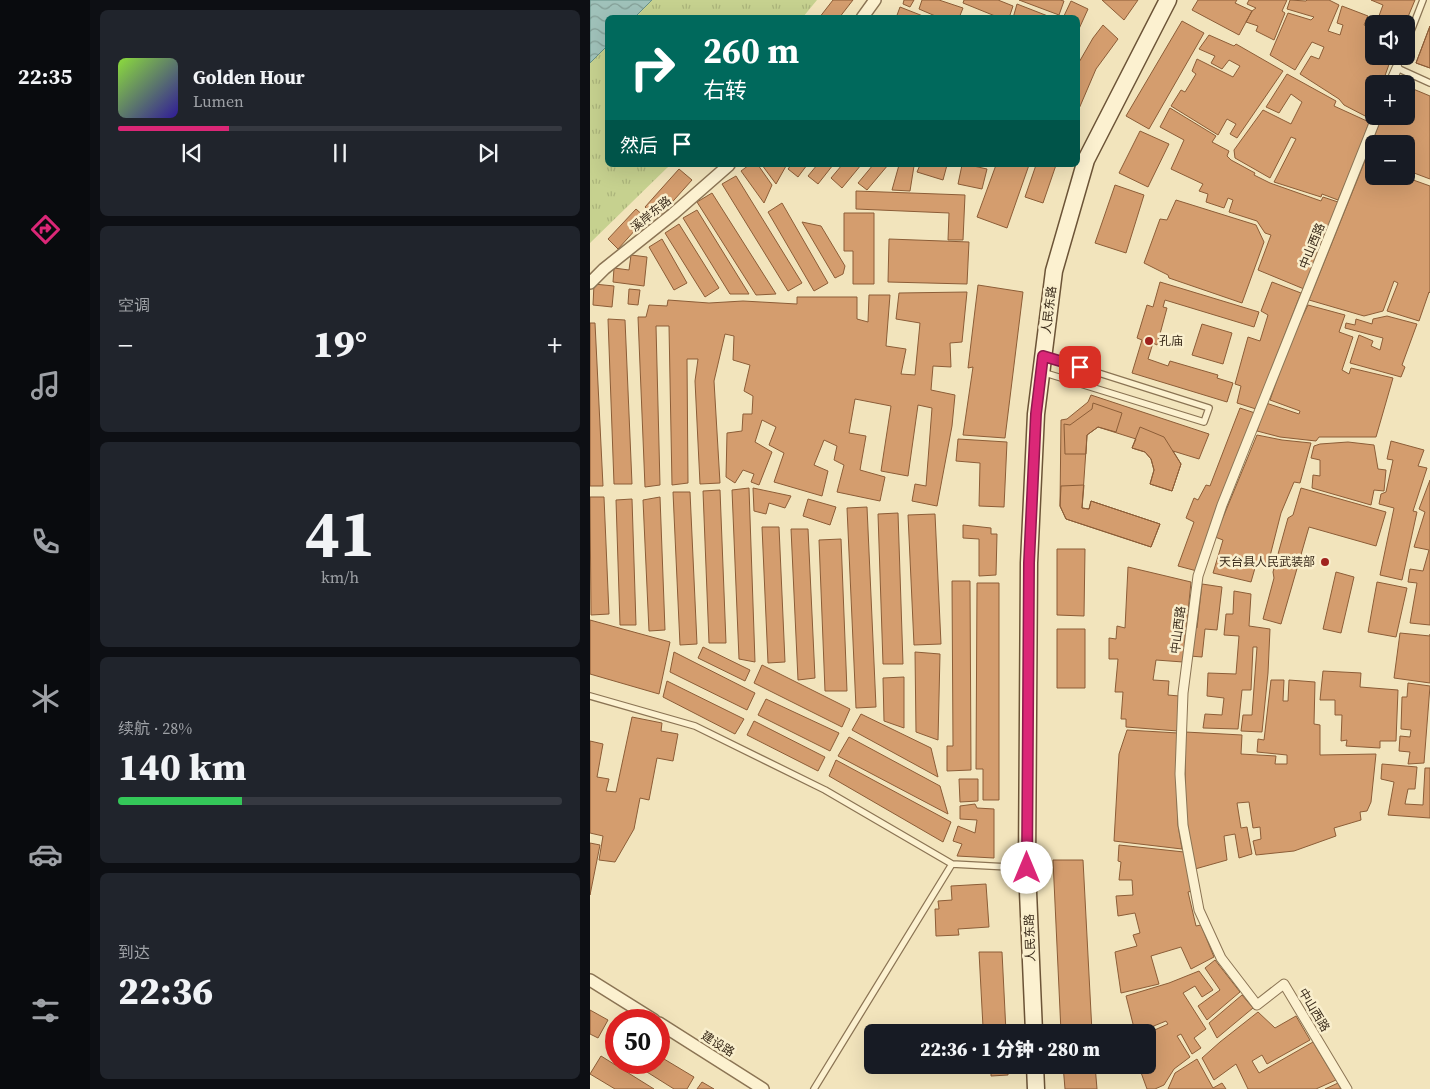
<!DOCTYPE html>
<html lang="zh">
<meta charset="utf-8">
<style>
body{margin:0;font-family:"Source Serif 4","Noto Sans SC",serif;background:#20242c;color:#f1f3f6;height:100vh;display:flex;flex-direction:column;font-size:19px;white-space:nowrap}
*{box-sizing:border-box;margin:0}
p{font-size:16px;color:#9ea1a6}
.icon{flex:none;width:28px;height:28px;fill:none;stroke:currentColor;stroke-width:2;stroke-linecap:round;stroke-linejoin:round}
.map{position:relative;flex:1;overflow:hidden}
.side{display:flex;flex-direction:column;gap:10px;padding:10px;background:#0d0f14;width:500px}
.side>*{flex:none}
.banner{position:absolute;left:15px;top:15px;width:475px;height:152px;border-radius:8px;box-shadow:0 5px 20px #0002;background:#00695c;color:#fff;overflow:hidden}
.buttons{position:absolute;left:775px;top:15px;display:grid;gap:10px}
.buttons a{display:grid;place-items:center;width:50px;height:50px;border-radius:8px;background:#171b24;box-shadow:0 5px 20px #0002;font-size:25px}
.speed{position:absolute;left:15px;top:1009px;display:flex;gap:10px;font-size:25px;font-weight:700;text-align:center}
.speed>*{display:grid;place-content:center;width:65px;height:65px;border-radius:50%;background:#171b24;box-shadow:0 5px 20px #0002;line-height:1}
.speed .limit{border:8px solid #d22;background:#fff;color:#111}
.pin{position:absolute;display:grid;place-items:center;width:42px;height:42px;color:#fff;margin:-21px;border-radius:10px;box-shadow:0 2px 8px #0006}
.me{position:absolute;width:55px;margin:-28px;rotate:0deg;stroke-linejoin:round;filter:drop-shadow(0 0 4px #0008)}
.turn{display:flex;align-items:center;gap:18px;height:105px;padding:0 15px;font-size:22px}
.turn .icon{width:65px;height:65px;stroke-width:2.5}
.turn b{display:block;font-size:35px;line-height:42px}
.then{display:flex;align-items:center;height:48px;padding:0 15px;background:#0003;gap:10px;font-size:19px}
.big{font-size:38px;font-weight:800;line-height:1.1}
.side .card{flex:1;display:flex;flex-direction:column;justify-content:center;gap:8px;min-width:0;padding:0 18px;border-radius:8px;background:#20242c}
.side .dial{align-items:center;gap:0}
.dial b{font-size:65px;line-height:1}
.song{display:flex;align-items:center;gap:15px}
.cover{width:60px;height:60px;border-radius:8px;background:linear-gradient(135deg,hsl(90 70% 55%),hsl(250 70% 35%))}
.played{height:5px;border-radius:2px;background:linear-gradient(90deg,#db2777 25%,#363941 25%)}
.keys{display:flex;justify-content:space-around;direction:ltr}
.heat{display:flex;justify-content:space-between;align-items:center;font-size:28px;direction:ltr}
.charge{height:8px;border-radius:4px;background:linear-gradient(90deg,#34c759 28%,#363941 0)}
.trip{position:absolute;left:274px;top:1024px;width:292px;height:50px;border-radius:8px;background:#171b24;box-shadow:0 5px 20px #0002;font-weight:800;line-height:50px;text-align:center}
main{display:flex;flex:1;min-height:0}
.dock{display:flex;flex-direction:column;width:90px;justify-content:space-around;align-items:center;background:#090b0e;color:#9ea1a6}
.dock .icon{width:35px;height:35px}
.dock .current{color:#db2777}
.dock b{font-size:22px;color:#f1f3f6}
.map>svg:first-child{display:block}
.grass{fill:url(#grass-tufts)}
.water{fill:url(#water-waves);stroke:#679188}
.building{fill:#d49d6e;stroke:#8c5d37}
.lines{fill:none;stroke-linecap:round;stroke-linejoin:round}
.service-casing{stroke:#8b7454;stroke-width:8}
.pedestrian-casing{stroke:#8b7454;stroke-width:11}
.minor-casing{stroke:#8b7454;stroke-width:14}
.secondary-casing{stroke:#6c5437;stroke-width:19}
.service{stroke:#fcf1d0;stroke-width:5.5}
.pedestrian{stroke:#fcf1d0;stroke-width:9}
.minor{stroke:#fcf1d0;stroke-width:11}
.secondary{stroke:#fcf1d0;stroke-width:16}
.route-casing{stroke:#8e194d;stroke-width:12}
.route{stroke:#db2777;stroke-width:9}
.poi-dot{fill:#a0231e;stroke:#f9eecc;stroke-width:2}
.labels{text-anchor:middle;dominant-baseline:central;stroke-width:5;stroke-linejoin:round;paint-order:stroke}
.street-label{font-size:12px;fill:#392a1a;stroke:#f9eecc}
.poi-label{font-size:12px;fill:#392a1a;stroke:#f9eecc;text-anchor:start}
</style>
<main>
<nav class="dock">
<b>22:35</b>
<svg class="icon current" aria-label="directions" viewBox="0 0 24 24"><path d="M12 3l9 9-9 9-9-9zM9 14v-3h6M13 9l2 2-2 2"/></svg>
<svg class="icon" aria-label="music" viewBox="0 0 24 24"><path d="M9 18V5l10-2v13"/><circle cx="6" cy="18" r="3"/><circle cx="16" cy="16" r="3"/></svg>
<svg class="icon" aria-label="phone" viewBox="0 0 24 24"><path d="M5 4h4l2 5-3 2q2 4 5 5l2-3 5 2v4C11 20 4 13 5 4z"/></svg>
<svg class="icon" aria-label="climate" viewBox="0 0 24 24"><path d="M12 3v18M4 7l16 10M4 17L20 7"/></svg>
<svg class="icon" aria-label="car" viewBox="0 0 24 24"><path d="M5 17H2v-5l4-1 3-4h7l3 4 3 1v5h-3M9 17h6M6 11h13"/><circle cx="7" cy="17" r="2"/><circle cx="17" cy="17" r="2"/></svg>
<svg class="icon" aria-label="filters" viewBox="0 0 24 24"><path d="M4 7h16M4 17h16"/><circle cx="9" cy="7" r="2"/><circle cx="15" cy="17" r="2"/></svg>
</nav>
<section class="side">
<div class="card">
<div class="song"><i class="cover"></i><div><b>Golden Hour</b><p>Lumen</p></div></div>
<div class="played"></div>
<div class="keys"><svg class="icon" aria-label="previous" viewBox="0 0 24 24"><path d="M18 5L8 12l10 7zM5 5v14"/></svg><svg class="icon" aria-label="pause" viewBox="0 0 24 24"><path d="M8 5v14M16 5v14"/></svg><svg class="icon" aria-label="next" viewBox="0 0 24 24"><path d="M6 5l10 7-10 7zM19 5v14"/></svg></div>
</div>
<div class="card"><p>空调</p>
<div class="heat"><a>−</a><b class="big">19°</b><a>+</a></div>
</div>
<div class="card dial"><b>41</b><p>km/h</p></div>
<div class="card"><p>续航 · 28%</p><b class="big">140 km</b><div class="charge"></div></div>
<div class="card"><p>到达</p><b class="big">22:36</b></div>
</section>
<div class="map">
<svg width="840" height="1089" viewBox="0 0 840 1089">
<defs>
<pattern id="grass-tufts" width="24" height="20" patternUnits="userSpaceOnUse" patternTransform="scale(1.25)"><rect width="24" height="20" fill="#c6d18f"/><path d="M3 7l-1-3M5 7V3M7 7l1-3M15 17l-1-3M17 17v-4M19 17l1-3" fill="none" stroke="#abb47b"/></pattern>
<pattern id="water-waves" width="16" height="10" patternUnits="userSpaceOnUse" patternTransform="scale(1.25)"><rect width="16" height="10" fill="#a0c2ba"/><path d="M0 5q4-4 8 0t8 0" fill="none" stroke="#839e96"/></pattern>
</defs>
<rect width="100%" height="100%" fill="#f2e4bc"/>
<path class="grass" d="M62,0h165l-14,17 -168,1z
M17,46l1,119h62l-80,78v-180z"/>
<path class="water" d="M0,0h62l-17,17 -27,1 -1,28 -17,17z"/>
<path class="building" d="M243,0h20l-14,18h-20z
M314,0h10l-4,7 -7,-3z
M332,0h17l24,8 -4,10h-19l-21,-9z
M374,0h34l15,6 -4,12h-9l-37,-15z
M429,0h41l4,1 -5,14z
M512,0h36l-14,20z
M608,0h39l-2,3 17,8 -13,24 -47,-25z
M659,0h38l-5,11 3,2 -11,27 -18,-9 2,-5 -12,-4 6,-11 4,-3 -9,-4z
M700,0l16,1 1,-1h22l10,5 -11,26 12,4 3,-10 -6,-2 5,-17 26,10 -4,9 10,4v27h18l-10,28h-8v22l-5,12 -25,-13 -5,-6 -39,-25 11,-18 8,3 5,-12 -12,-5 -17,28 -25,-15 18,-42 23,7 3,-3 -27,-8z
M781,0h44l-10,24h-29l7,-19z
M481,1l17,8 -10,22v-13h-15z
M427,4l36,14h-40z
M310,7l28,11h-32z
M592,21l22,12 -55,96 -23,-13z
M513,25l15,14 -22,30 -18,42v-47l15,-26z
M840,26v42l-14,-5z
M840,26v42l-14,-5z
M619,35l25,11 2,-2 47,27 -46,67 -7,-4 6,-10 -9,-5 -9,16 -47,-29 10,-16 4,2 11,-18 -4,-3 5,-12 36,18 7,-11 -11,-6 -7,9 -11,-6 4,-7 -16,-7z
M697,74l49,27 -2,5 35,16 -11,32 -20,46 -16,-6 -1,3 -47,-15 22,-43 -5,-2 -21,41 -35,-20 -1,-8 29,-40 28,14 11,-22 -11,-8 -12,19 -13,-6z
M816,86l24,10v83l-24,-9v-26h-32v12l-6,-3 14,-37h24z
M580,108l46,28 -4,6 17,9 -2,5 4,4 24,13 -1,2 16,8 51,18 2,-4 15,5 -34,87 -46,-19 13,-35 -6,-2 -8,-12 -28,-9 4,-12 -5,-2 -4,10 -18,-6 2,-8 -9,-3 4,-7 -32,-15 13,-29 -24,-13z
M550,131l29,13 -21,43 -29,-14z
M776,158l8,3v15h28l28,10v107l-1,-1 -10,29 -32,-10 11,-28 -4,-2 -11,30 -19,5 -55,-16z
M159,165h9l14,20 -8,18 -23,-32z
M172,165h23l1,1 -10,18z
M201,165h16l-9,12 -10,-8z
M227,165h16l-15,19 -10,-8z
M252,165h19l-19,23 -11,-10z
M283,165h15l-21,25 -9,-7z
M309,165l15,1 -4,25 -18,-1z
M330,165h27l-4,15 -26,-8z
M372,165h7l18,4 -5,20 -24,-5z
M406,165h33l-22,63 -30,-11z
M446,165h20l-13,38 -18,-6z
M89,169l13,11 -35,39 -12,-12z
M146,176l66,107 -14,8 -66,-107z
M525,185l29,10 -18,58 -31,-10z
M266,191l109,4 -2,45h-15l1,-27 -93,-4z
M122,193l64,101 -20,1 -59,-93z
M586,200l80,25 8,17 -22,61 -73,-25 -1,-3 -24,-12 16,-44 7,1z
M192,203l46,80 -14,8 -46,-79z
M46,209l10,9 -28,31 -10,-10z
M107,210l52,84h-19l-47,-76z
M254,213h30v71h-21v-33h-9z
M212,222l19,4 24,40 -2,8 -8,4z
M89,224l40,64 -14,9 -40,-64z
M72,239l25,44 -13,7 -25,-43z
M299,239l80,3 -2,42 -79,-2z
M41,255l16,2 -3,29 -31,-4 1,-14 15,2z
M570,282l99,30 -5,15 -89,-27 -2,7 4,1 -10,37 -4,-2 -5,16 20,7 2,-5 48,14 -1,3 16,5 -6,19 -95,-29 10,-33 -5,-2 10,-33 6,2z
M682,282l29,11 -45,116 -19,-6 4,-17 -6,-2 13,-47 12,4 8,-26 -7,-4z
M4,284l20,2 -2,21 -19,-2z
M388,285l45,7 -18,146 -42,-3 10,-68 -5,1z
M39,289l11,1 -2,15 -10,-1z
M377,292l-5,50 -12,1 1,24 -18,-1 -2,24 24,5 -3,31 -15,80 -25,-5 3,-17 11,2 6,-78 -14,-3 -10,71 -27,-5 10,-65 -36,-7 -6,34 17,3 -6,34 25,7 -5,24 -43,-9 7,-27 -10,-5 3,-14 -13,-6 -10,25 14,6 -6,25 -48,-14 10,-29 -15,-8 7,-18 -14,-7 -7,22 17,10 -13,33 -8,-3 3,-8 -11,-4 -8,13 -9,-6 1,-44 15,-2 1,-17h9l1,-18 -9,-5 6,-26 -17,-5 1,-24 -9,-2 -11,47 6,102 -20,1 -5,-103 3,-22h-11l1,124 -16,2 -3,-159h-13l4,159 -15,2 -7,-170h8l3,-12 18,1 1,-6 41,3 34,-2 54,3v-7h60v22l11,3 1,-27h21l-4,51 20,3 -5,25 14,1 5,-52 -24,-4 3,-26z
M718,305l37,10 -6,17 14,5 -11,33 7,4 2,-6 42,10 -17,59h-57l-3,4 -36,-4 -23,-6 9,-28 33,11 1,-3 -30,-11 20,-58z
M797,316l30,8 -15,41 3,2 -4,10 -51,-14 9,-28 14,6 -2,5 9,4 3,-12 -38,-10 1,-5 9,2 1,-6 16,5 1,-5z
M18,319l17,1 7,164h-18z
M0,323h5l8,163h-13z
M612,324l30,9 -9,31 -31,-9z
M501,395l118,39 -10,25 -26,-8 8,13 -9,27 -22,-7 4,-14 -3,-11 -6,-7 -13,-4 4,-9 -38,-12 -11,8 -5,73 7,1 2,-8 69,23 -9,23 -85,-28 -6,-13 1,-86 6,-1 21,-17z
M503,403l29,10 -6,19 -18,-5 -11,8 -1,19h-21l-1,-30 6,1 22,-16z
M650,408l15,5 -37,90 -21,68 -19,-5 16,-44 -8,-4 8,-20 4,2 8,-15 4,1z
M550,427l24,10 17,27 -9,27 -22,-7 4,-14 -3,-11 -6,-7 -13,-4z
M667,435l25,5 29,3 -11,40 -6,-1 -13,31 -13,51 -11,-3 -6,21 -38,-9 10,-33 -8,-3z
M368,439l49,3 -3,65 -25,-1 1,-43 -24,-2z
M801,441l33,9 -6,16 9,2 -14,43 4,1 -15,68 -22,-5 14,-67 -15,-4 2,-10 5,-2 7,-32 -6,-1z
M758,442l26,3 4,24 8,1 -2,21 -10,-1 -3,15 -59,-17 1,-13 7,1v-16l-9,-2 3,-12 6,-2z
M840,480v145l-20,-2 7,-40 -9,-1 2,-13 13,2 6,-21 -15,-3 11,-35 -6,-3z
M494,485l-2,23 7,1 2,-8 69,23 -9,23 -85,-28 -6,-13 1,-20z
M159,488l6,174 -16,-3 -7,-169z
M163,488l38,8 -6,12 -16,-5 -3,11 -12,-3z
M711,488l85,24 -10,34 -67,-19 -28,97 -18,-5 11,-41 -1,-6 15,-54 5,-3z
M130,490l6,153h-17l-6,-152z
M83,492h17l7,152 -17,1z
M0,497h14l5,117 -18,1z
M70,497l5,133 -16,1 -6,-131z
M42,499l4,126h-16l-4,-125z
M218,499l28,8 -6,18 -27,-9z
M277,507l9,200 -20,1 -9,-200z
M308,513l5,151h-20l-5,-150z
M345,514l6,130 -27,1 -6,-130z
M373,525l28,3v6h6l-1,41 -17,1v-37l-16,-1z
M172,527h17l6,135 -17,1z
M201,529h17l7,149 -17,2z
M251,539l6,152h-22l-6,-151z
M467,549h28l-1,67 -27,-1z
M538,567l63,15 -8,80 -27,-2 -3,20 16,1 -1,14 11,1 -1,35 -52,-4v-8h-5l2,-27h-8l3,-33h-9v-21l7,1 1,-13 8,2z
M746,572l18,5 -13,56 -18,-4z
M362,581h18l1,189 -24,1v-25h6z
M787,582l30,6 -11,49 -28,-5z
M387,583h22v217h-16v-31h-7z
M612,584l20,3 -5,43 -12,-1 -3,28 -12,-1 4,-28h3z
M644,591l17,3 -2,32 21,3 -2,44 -6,59 -21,-1 2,-16h9l5,-68h-4l-2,43h-9l-4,39 -35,-1 2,-14 17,1 2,-17 -17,-2 1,-23 28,1 3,-38 -15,-1 2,-21h7z
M0,620l80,22 -11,52 -69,-20z
M467,629h28v59h-28z
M810,633l30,3v-2v49l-36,-5z
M113,647l47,23 -5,11 -47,-23z
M84,652l81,41 -8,17 -77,-38z
M325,652l25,2 -2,86 -22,-8z
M172,665l88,44 -8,18 -88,-44z
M733,671l38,2 -1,14 38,3 -2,51h-16v7l-34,-2 1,-6 -6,1 1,-26h-7v-15h-15z
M314,677v51l-20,-7 -1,-43z
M681,680h13l-1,21h5l1,-21 26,2 -1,42 6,1v30l56,-1 -5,48 -4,9 -7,1 1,8 -27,8 2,8 -42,15 -38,4 -3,-14 8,-2 -1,-12 -7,1 -4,-26 -12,1 4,25 6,-1 5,27 -13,4 -4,-24 -11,2 3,24 -32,9 -7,-40 -3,-26v-71l57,3 -1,19 35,2 -1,8h12v-9l-30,-3 1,-13 6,1z
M77,681l77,38 -9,15 -72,-37z
M818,683l22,3 -6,77 -16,1 2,-12 -11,-1 1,-15 10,1 1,-7 -10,-1 1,-32h5z
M176,699l73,34 -9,18 -72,-36z
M271,714l70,34 7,29 -86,-47z
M42,717l30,6 -1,8 17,3 -5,27 -16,-3 -8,42 -9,-2 -6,31 -19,33 -16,-2 4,-24 -13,-3v-92l13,3 -6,33 12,2 -3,12 10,1z
M164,721l71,36 -7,14 -71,-36z
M537,730l51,3 -2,41 2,51 4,24 -68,-8 5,-87z
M259,737l91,49 8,28 -110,-58z
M246,760l115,62 -8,20 -114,-66z
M792,764l35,3 -2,22h-7l-3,15 18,1 2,-37h5v50l-42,-3 6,-33 -13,-3z
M369,779h19v22l-18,1z
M385,804l2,4 17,1v49l-37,-2 5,-12 -9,-3 5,-15 17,7 2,-13 -17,-1v-13z
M0,843l10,2 -10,50z
M529,845l65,7 8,39 -4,1 8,34 5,-1 13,32 -23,12 -10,-22 -30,9 8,28 -38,9 -6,-41 22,-6 -4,-11 7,-2 -5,-20 -17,3 -2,-20 17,-1 -1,-15h-13l2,-18 -3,-1z
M463,860h30l9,172h-31z
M396,884l3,43 -31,2 1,6 -23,1 -1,-27h4l-1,-8 14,-1 -1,-14z
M389,952h23l4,80h-16l-1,-5h-6z
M625,960l25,32 -33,28 -9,-14 22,-16 -15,-22z
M609,971l14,19 -11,7 -7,-11 -12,7 23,36 -12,9 7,10 -9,6 -11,-20 -4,2 13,21 -16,12 -10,16 -9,4h-8l-8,-22 9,-2v-32l20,-9 -2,-3 -27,11h-4l-9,-36 43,-13z
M652,995l11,13 -36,30 -8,-15z
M0,1010l18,10 -10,18 -8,-4z
M668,1012l17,16 21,-12 14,24 -43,24 -5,-9 -10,6 7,12 54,-31 23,38 -20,9h-68l-12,-25 -22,16 -12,-22 18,-16z
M26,1032v22l-9,-6z
M11,1056l53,33h-39l-25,-15z
M69,1056l35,21 -7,12h-13l-43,-27h28z
M607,1059l16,29 9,-5 4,6h-58l7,-16z
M401,1065h17v10l-17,1z
M473,1065h32l2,24h-32z
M112,1082l12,7h-17z
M748,1083l3,6h-16z"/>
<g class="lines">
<defs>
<path id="service" d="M816,44l17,-44
M811,56l-4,12 33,15
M452,372l162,50 5,-14 -164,-52
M0,696l105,30 130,64 127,74 73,4
M224,1089l138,-225"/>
<path id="pedestrian" d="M800,84l7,-16
M757,1089l-63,-105 -27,21 -36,-47 -22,-48 -16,-85 -3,-51 3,-81 15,-117 24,-71 155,-389"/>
<path id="minor" d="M272,18l13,-18
M0,283l14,-14 69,-55 56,-49
M0,980l64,40
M69,1023l104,66"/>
<path id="secondary" d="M444,1032l-7,-164 2,-305 7,-149 18,-143 32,-111 82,-160
M445,1065l1,24"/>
</defs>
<use href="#service" class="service-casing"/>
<use href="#pedestrian" class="pedestrian-casing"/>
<use href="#minor" class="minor-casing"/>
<use href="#secondary" class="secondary-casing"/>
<use href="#service" class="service"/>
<use href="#pedestrian" class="pedestrian"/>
<use href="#minor" class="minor"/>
<use href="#secondary" class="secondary"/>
</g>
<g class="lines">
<defs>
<path id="route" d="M437,868l2,-305 7,-149 7,-58 37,11"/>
</defs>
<use href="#route" class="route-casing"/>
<use href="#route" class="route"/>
</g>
<g class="poi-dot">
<circle cx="559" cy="341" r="5"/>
<circle cx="735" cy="562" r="5"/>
</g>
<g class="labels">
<g class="street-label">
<text transform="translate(61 214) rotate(-39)">溪岸东路</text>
<text transform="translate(722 246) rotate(-68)">中山西路</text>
<text transform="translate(459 310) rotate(-83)">人民东路</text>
<text transform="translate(588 630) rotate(-83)">中山西路</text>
<text transform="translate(440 938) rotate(-92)">人民东路</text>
<text transform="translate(724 1010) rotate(59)">中山西路</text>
<text transform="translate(128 1044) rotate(32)">建设路</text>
</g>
<g class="poi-label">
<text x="569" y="341">孔庙</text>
<text x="725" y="562" text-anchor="end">天台县人民武装部</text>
</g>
</g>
</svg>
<div class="buttons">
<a><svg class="icon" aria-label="sound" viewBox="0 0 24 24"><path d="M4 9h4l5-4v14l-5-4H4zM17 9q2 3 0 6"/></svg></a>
<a>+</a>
<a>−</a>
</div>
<div class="speed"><div class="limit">50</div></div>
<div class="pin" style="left:490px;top:367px;background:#d93025"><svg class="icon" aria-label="arrive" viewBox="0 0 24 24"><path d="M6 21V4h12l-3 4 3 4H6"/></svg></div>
<svg class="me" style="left:437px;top:868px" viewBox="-20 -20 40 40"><circle r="19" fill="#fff"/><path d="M0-13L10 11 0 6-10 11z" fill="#db2777"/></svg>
<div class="trip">22:36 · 1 分钟 · 280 m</div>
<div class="banner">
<div class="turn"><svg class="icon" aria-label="right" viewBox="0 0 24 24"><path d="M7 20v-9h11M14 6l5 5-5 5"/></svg><div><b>260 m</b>右转</div></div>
<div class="then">然后<svg class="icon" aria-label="arrive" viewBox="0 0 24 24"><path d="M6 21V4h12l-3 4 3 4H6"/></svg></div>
</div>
</div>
</main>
